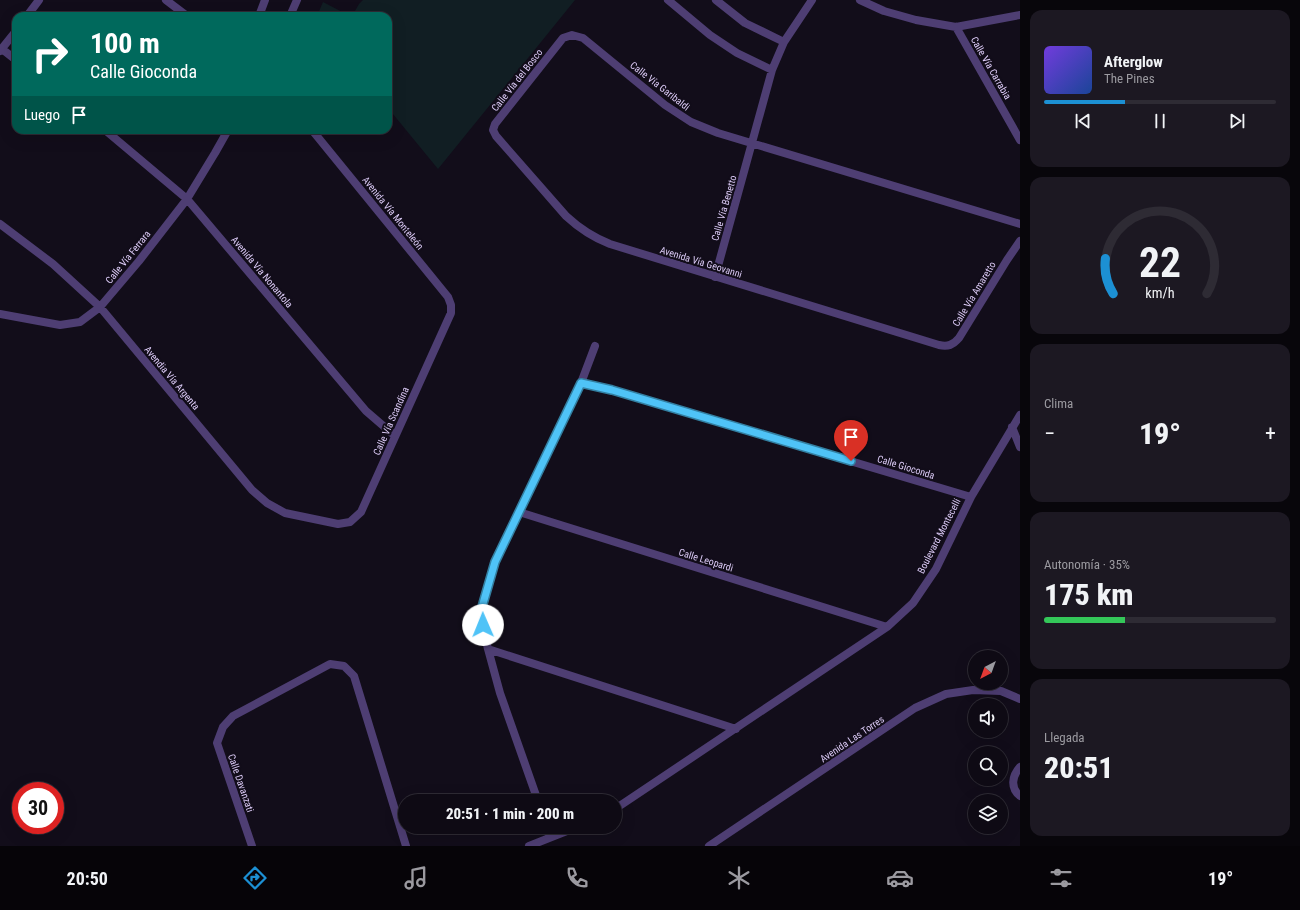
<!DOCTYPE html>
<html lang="es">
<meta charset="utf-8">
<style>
body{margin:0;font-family:"Roboto Condensed",sans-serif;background:#1c1822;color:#f1f3f6;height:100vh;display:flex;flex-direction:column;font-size:15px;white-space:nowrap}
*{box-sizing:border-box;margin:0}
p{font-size:13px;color:#9b9aa0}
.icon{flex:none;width:22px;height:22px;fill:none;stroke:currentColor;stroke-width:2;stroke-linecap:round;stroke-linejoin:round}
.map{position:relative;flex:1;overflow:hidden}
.panel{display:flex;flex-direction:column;gap:10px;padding:10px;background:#08060b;width:280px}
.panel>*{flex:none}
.guide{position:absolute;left:12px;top:12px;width:380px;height:122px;border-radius:12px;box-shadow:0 4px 16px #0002,0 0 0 1px #2e2b34;background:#00695c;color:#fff;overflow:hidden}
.needle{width:26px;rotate:221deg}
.tools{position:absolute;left:968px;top:650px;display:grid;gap:8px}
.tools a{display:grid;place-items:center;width:40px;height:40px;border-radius:50%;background:#0e0a14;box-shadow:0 4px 16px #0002,0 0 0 1px #2e2b34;font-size:20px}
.speed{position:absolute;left:12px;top:782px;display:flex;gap:8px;font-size:20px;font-weight:700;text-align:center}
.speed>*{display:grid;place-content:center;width:52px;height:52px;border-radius:50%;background:#0e0a14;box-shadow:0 4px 16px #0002,0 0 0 1px #2e2b34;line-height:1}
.speed .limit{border:6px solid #d22;background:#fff;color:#111}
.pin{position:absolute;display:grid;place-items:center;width:34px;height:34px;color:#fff;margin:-41px -17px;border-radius:50% 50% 50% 0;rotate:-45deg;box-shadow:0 0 4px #0007}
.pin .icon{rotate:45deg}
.me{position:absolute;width:44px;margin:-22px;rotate:359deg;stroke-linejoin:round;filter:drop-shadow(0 0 3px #0008)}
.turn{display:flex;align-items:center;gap:14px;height:84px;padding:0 12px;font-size:18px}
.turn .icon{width:52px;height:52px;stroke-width:2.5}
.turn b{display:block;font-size:28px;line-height:34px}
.then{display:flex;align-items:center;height:38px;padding:0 12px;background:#0003;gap:8px;font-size:15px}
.big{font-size:30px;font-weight:800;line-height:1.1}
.panel .widget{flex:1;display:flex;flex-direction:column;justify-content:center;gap:6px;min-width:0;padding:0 14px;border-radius:12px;background:#1c1822}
.panel .dial{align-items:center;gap:0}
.dial svg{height:104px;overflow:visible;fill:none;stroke:#2e2b34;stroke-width:7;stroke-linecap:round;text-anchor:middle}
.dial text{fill:#f1f3f6;stroke:none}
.song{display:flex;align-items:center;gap:12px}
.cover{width:48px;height:48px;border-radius:6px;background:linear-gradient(135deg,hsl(260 70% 55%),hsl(220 70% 35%))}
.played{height:4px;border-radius:2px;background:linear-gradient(90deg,#1c90d4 35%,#2e2b34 35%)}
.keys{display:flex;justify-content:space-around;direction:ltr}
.heat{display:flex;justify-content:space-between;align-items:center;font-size:22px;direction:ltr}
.charge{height:6px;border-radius:3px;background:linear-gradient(90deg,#34c759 35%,#2e2b34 0)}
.trip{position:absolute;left:398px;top:794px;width:224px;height:40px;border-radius:20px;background:#0e0a14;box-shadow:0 4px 16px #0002,0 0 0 1px #2e2b34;font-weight:800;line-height:40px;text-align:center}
.dock{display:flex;height:64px;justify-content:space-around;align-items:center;background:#060408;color:#9b9aa0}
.dock .icon{width:28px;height:28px}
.dock .current{color:#1c90d4}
.dock b{font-size:18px;color:#f1f3f6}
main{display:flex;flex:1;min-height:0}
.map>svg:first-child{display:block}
.green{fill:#111e23}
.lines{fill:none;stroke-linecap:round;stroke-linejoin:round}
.street{stroke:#4e3e73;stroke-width:8}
.route-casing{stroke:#337fa1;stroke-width:10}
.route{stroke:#4fc3f7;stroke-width:7}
.labels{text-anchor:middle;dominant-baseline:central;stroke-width:4;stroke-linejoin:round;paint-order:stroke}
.street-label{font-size:10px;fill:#ddccf8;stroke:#120d1a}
</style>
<main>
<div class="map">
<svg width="1020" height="846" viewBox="0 0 1020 846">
<rect width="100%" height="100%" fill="#120d1a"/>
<path class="green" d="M363,0h212l-137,169 -50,-61v-92h-36l7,-12z
M323,2l27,14h-33z"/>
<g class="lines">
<path class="street" d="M166,0l21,16
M668,0l42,35 27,18 35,17
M716,0l29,23 39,19
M860,0l24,11 32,9 40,7 64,-12
M27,16l12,-16
M259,16l6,-16
M290,16l7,-16
M956,27l64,113
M2,49l14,11
M0,51l16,-20
M105,130l82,69 179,212 29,25
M0,224l53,40 47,43 152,183 15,13 18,10 53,11 12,-2 11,-10 90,-199v-8l-3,-8 -136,-167
M1020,224l-302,-91 -27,-11 -26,-17 -82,-67 -11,-3 -9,3 -68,86 -2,6 3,6 70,80c14,13 26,21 44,28l329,101c9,2 14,0 20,-7l48,-78 13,-19
M715,277l57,-207 12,-28 28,-42
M0,314l60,11 20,-3 20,-15 39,-46 48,-62 28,-46 13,-23
M581,383l31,7 359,107
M1012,427l8,20
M519,512l368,115
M488,649l248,80
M1020,767c-8,9 -10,21 0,29
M538,801l-38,-108 -12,-44 -8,-35 15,-52 86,-179 14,-37
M615,809l272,-182 26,-24 23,-34 35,-72 49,-82
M547,827l3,10
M252,846l-35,-103 6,-16 10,-11 97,-52 14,2 10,10 52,170
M529,846l48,-19
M709,846l206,-138 31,-14 27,-4 28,1 19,8"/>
</g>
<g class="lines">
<defs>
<path id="route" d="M483,625l-3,-11 15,-52 86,-179 31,7 239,71"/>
</defs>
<use href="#route" class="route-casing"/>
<use href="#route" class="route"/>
</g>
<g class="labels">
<g class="street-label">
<text transform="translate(991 68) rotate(60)">Calle Vía Carrabia</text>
<text transform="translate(517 80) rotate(-52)">Calle Vía del Bosco</text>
<text transform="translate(660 86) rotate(38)">Calle Vía Garibaldi</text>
<text transform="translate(724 208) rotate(-74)">Calle Vía Benetto</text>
<text transform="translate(393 213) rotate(51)">Avenida Vía Monteleón</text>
<text transform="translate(128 257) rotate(-51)">Calle Vía Ferrara</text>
<text transform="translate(701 262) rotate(17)">Avenida Vía Geovanni</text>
<text transform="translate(262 272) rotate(50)">Avenida Vía Nonantola</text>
<text transform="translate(974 294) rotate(-59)">Calle Vía Amaretto</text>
<text transform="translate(172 378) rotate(50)">Avendia Vía Argenta</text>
<text transform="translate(391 421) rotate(-66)">Calle Vía Scandina</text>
<text transform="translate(906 467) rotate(17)">Calle Gioconda</text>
<text transform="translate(939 536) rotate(-63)">Boulevard Montecelli</text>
<text transform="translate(706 560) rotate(17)">Calle Leopardi</text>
<text transform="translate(852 739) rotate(-34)">Avenida Las Torres</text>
<text transform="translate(241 783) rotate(71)">Calle Davanzati</text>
</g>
</g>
</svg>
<div class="tools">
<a><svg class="needle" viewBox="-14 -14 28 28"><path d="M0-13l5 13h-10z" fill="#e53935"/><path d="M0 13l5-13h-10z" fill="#9b9aa0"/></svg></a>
<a><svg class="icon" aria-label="sound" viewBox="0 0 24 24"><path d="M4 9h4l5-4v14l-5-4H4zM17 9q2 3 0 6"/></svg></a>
<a><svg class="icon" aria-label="search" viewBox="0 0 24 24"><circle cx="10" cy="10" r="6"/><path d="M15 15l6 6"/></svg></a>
<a><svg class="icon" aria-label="layers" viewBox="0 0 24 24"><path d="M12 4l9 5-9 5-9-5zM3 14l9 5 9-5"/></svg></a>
</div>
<div class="speed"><div class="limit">30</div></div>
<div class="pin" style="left:851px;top:461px;background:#d93025"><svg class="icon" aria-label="arrive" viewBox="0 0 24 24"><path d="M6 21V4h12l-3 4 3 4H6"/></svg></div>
<svg class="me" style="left:483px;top:625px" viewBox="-20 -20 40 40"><circle r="19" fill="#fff"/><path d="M0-13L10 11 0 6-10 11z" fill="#4fc3f7"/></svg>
<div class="trip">20:51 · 1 min · 200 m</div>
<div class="guide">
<div class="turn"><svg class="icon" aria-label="right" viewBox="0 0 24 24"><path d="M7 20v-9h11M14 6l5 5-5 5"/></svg><div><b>100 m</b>Calle Gioconda</div></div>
<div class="then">Luego<svg class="icon" aria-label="arrive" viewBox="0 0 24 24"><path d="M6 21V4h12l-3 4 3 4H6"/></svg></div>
</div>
</div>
<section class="panel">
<div class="widget">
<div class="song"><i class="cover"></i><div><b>Afterglow</b><p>The Pines</p></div></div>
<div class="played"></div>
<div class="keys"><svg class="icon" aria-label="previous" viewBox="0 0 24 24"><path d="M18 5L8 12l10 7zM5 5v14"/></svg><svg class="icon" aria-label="pause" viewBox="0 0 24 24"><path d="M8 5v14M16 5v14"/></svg><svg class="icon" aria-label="next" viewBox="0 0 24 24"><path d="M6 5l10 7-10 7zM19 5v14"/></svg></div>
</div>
<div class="widget dial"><svg viewBox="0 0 100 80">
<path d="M14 69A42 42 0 1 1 86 69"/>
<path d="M14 69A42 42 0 0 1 8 42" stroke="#1c90d4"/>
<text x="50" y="56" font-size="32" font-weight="700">22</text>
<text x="50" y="72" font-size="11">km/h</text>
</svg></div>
<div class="widget"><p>Clima</p>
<div class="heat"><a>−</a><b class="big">19°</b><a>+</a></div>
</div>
<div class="widget"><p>Autonomía · 35%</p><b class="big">175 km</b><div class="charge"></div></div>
<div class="widget"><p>Llegada</p><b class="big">20:51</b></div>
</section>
</main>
<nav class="dock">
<b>20:50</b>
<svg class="icon current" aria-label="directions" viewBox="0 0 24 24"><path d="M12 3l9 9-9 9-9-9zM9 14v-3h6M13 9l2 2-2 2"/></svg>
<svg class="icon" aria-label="music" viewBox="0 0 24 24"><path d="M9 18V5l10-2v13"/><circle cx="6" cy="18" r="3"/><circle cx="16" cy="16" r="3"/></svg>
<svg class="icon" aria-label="phone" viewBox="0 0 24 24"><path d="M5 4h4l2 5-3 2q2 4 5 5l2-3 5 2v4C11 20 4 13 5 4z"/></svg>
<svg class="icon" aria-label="climate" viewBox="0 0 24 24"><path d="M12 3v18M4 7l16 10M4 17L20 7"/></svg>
<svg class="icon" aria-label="car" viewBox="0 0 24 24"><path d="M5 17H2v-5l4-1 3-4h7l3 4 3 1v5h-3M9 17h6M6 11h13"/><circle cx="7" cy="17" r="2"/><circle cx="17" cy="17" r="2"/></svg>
<svg class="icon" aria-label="filters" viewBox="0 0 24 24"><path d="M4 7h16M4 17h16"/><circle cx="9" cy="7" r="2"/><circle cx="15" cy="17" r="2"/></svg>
<b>19°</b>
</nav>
